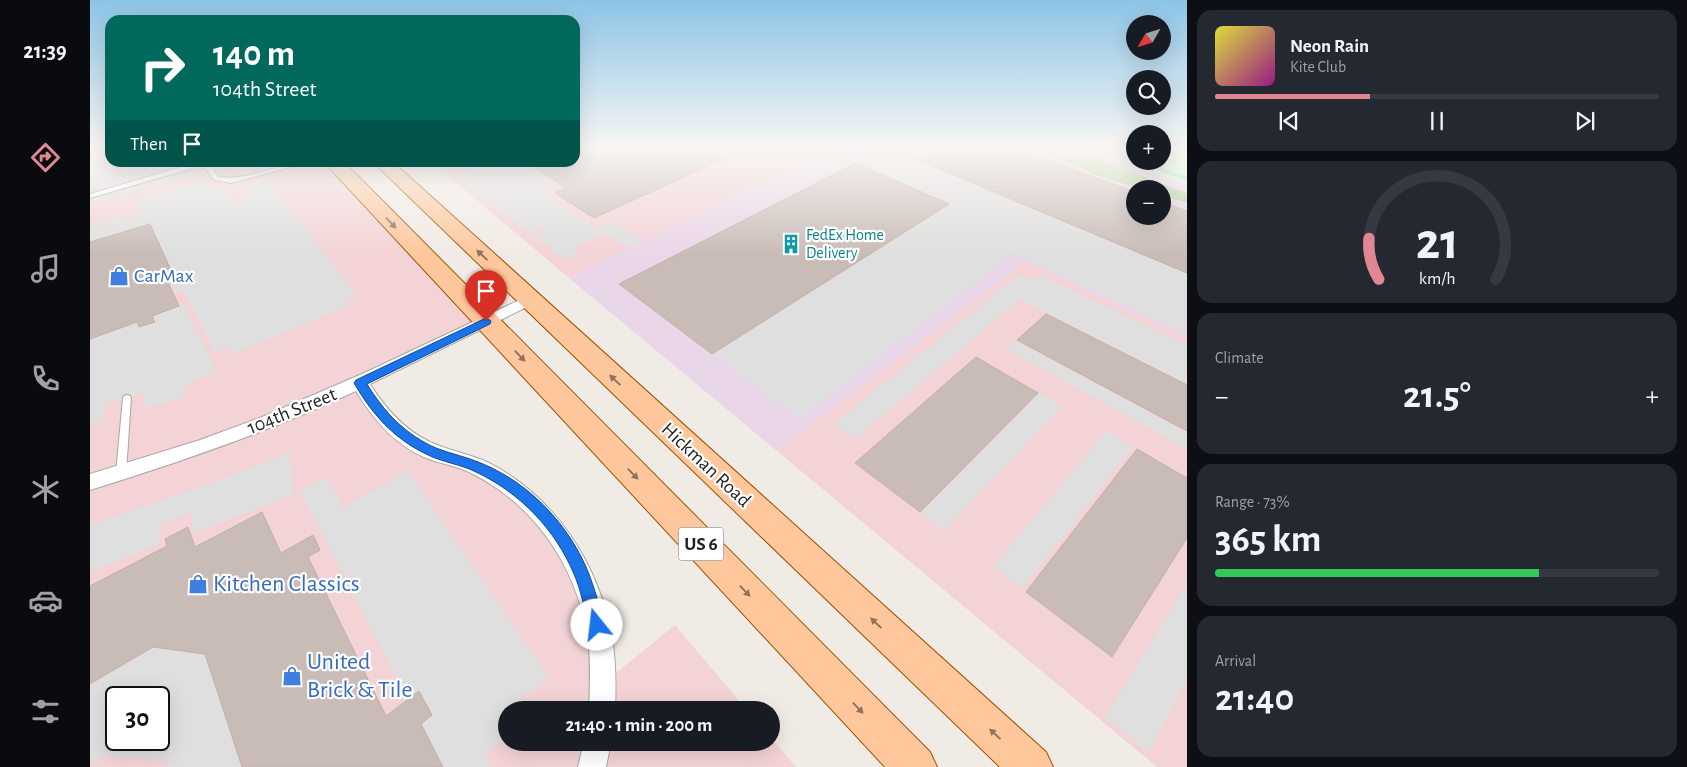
<!DOCTYPE html>
<meta charset="utf-8">
<style>
body{margin:0;font-family:"Alegreya Sans",sans-serif;background:#242831;color:#f1f3f6;height:100vh;display:flex;flex-direction:column;font-size:19px;white-space:nowrap}
*{box-sizing:border-box;margin:0}
p{font-size:16px;color:#9ea1a6}
.icon{flex:none;width:28px;height:28px;fill:none;stroke:currentColor;stroke-width:2;stroke-linecap:round;stroke-linejoin:round}
.map{position:relative;flex:1;overflow:hidden}
.drawer{display:flex;flex-direction:column;gap:10px;padding:10px;background:#0d0f14;width:500px}
.drawer>*{flex:none}
.hud{position:absolute;left:15px;top:15px;width:475px;height:152px;border-radius:15px;box-shadow:0 5px 20px #0002;background:#00695c;color:#fff;overflow:hidden}
.needle{width:32px;rotate:231deg}
.tools{position:absolute;left:1036px;top:15px;display:grid;gap:10px}
.tools a{display:grid;place-items:center;width:45px;height:45px;border-radius:50%;background:#171b24;box-shadow:0 5px 20px #0002;font-size:25px}
.speed{position:absolute;left:15px;top:686px;display:flex;gap:10px;font-size:25px;font-weight:700;text-align:center}
.speed>*{display:grid;place-content:center;width:65px;height:65px;border-radius:50%;background:#171b24;box-shadow:0 5px 20px #0002;line-height:1}
.speed .limit{border:2px solid #111;border-radius:8px;background:#fff;color:#111}
.pin{position:absolute;display:grid;place-items:center;width:42px;height:42px;color:#fff;margin:-51px -21px;border-radius:50% 50% 50% 0;rotate:-45deg;box-shadow:0 0 5px #0007}
.pin .icon{rotate:45deg}
.me{position:absolute;width:55px;margin:-28px;rotate:344deg;stroke-linejoin:round;filter:drop-shadow(0 0 4px #0008)}
.turn{display:flex;align-items:center;gap:18px;height:105px;padding:0 25px;font-size:22px}
.turn .icon{width:65px;height:65px;stroke-width:2.5}
.turn b{display:block;font-size:35px;line-height:42px}
.then{display:flex;align-items:center;height:48px;padding:0 25px;background:#0003;gap:10px;font-size:19px}
.big{font-size:38px;font-weight:700;line-height:1.1}
.drawer .tile{flex:1;display:flex;flex-direction:column;justify-content:center;gap:8px;min-width:0;padding:0 18px;border-radius:15px;background:#242831}
.drawer .dial{align-items:center;gap:0}
.dial svg{height:130px;overflow:visible;fill:none;stroke:#363941;stroke-width:7;stroke-linecap:round;text-anchor:middle}
.dial text{fill:#f1f3f6;stroke:none}
.song{display:flex;align-items:center;gap:15px}
.cover{width:60px;height:60px;border-radius:8px;background:linear-gradient(135deg,hsl(60 70% 55%),hsl(310 70% 35%))}
.played{height:5px;border-radius:2px;background:linear-gradient(90deg,#e18693 35%,#363941 35%)}
.keys{display:flex;justify-content:space-around;direction:ltr}
.heat{display:flex;justify-content:space-between;align-items:center;font-size:28px;direction:ltr}
.charge{height:8px;border-radius:4px;background:linear-gradient(90deg,#34c759 73%,#363941 0)}
.trip{position:absolute;left:408px;top:701px;width:282px;height:50px;border-radius:25px;background:#171b24;box-shadow:0 5px 20px #0002;font-weight:700;line-height:50px;text-align:center}
main{display:flex;flex:1;min-height:0}
.tabs{display:flex;flex-direction:column;width:90px;justify-content:space-around;align-items:center;background:#090b0e;color:#9ea1a6}
.tabs .icon{width:35px;height:35px}
.tabs .selected{color:#e18693}
.tabs b{font-size:22px;color:#f1f3f6}
.map>svg:first-child{display:block}
.commercial{fill:#f3d3d6;fill-rule:evenodd}
.industrial{fill:#ead6e9;fill-rule:evenodd}
.forest{fill:#b0d396}
.park{fill:#c2febf}
.parking{fill:#dfdfdf;fill-rule:evenodd}
.lines{fill:none;stroke-linecap:round;stroke-linejoin:round}
.stream{stroke:#a2dce2;stroke-width:4}
.building{fill:#c9bcb7;stroke:#c4afa6}
.lane-casing{stroke:#a6a6a6;stroke-width:2}
.street-casing{stroke:#a6a6a6;stroke-width:2}
.primary-casing{stroke:#9a5300;stroke-width:2}
.lane{fill:#fff;fill-rule:evenodd}
.street{fill:#fff;fill-rule:evenodd}
.primary{fill:#ffc79b;fill-rule:evenodd}
.oneway{fill:#8f735d}
.route{fill:#1a73e8;stroke:#114b97}
.labels{text-anchor:middle;dominant-baseline:central;stroke-width:4.5;stroke-linejoin:round;paint-order:stroke}
.far-culture-label{font-size:16px;fill:#0d838f;stroke:#fff;text-anchor:start}
.shield{fill:#fff;stroke:#626262;stroke-width:1}
.shield-label{font-size:19px;font-weight:bold;fill:#1f1f1f}
.shop-label{font-size:20px;fill:#366cbe;stroke:#fff;text-anchor:start}
.street-label{font-size:20px;fill:#1f1f1f;stroke:#fff}
.near-shop-label{font-size:24px;fill:#366cbe;stroke:#fff;text-anchor:start}
</style>
<main>
<nav class="tabs">
<b>21:39</b>
<svg class="icon selected" aria-label="directions" viewBox="0 0 24 24"><path d="M12 3l9 9-9 9-9-9zM9 14v-3h6M13 9l2 2-2 2"/></svg>
<svg class="icon" aria-label="music" viewBox="0 0 24 24"><path d="M9 18V5l10-2v13"/><circle cx="6" cy="18" r="3"/><circle cx="16" cy="16" r="3"/></svg>
<svg class="icon" aria-label="phone" viewBox="0 0 24 24"><path d="M5 4h4l2 5-3 2q2 4 5 5l2-3 5 2v4C11 20 4 13 5 4z"/></svg>
<svg class="icon" aria-label="climate" viewBox="0 0 24 24"><path d="M12 3v18M4 7l16 10M4 17L20 7"/></svg>
<svg class="icon" aria-label="car" viewBox="0 0 24 24"><path d="M5 17H2v-5l4-1 3-4h7l3 4 3 1v5h-3M9 17h6M6 11h13"/><circle cx="7" cy="17" r="2"/><circle cx="17" cy="17" r="2"/></svg>
<svg class="icon" aria-label="filters" viewBox="0 0 24 24"><path d="M4 7h16M4 17h16"/><circle cx="9" cy="7" r="2"/><circle cx="15" cy="17" r="2"/></svg>
</nav>
<div class="map">
<svg width="1097" height="767" viewBox="0 0 1097 767">
<rect width="100%" height="100%" fill="#f1ebe5"/>
<path class="commercial" d="M0,147h20v15l223,1 153,158 -126,62 36,47 83,38 92,84 34,130 70,-57 72,85h-241v32h265v-4l25,29h-706zM26,698h43v42h-43z
M485,147h262l-268,131 -136,-115 142,-1z
M935,261l162,77v429h-30l-380,-316z"/>
<path class="industrial" d="M747,147h245l105,38v153l-162,-77 -248,190 -208,-173zM1045,189h27v27h-27z"/>
<path class="forest" d="M961,147h26l2,5 108,41v10l-24,-8 -1,-6c-36,0 -71,-16 -104,-30z"/>
<path class="park" d="M992,147h53v14h27l1,-14h24v38z"/>
<path class="parking" d="M0,147h20v15l122,1 -142,41z
M756,147h87l-20,11 274,115v61l-174,-81 -214,166 -87,-65 236,-149 -92,-42 10,-6z
M402,162l24,1 -11,3 6,5 14,-5 33,21 -14,7 52,34 16,-7 31,20 -15,7 -23,-15 -32,15 6,5 -14,7 -31,-24 14,-6 -4,-3 -14,7 -40,-31 14,-6 -3,-2 -14,6 -25,-19 6,-3 -6,-6z
M177,179l89,115 -12,5 4,7 -115,48 -5,-7 -13,6 -31,-63 -11,4 -57,-7 54,-19 -20,-44 -60,18v-16l51,-15 -3,-10 66,-20 6,5 16,2 8,13 16,-5 -7,-10z
M930,274l13,7 7,-6 147,70v39l-167,-85 -165,140 -21,-15z
M94,304l32,67 -31,15 -1,11 -40,12 1,-16 -40,11 -2,17 -13,4v-86l47,-17 3,5 14,-5 -2,-6z
M926,341l171,92v16l-181,-100z
M949,393l23,13 -118,125 -23,-18z
M1017,431l26,16 -111,141 -29,-21z
M199,453l5,42 -101,38 -1,-21 -32,12 -1,21 -69,26v-46l141,-49z
M318,471l140,206 -42,33v28l-22,18 6,11h-47l-22,-43 11,-9 -12,-23 -12,8 -108,-209 24,-12 9,9 10,20z
M1097,584v96l-39,72 -43,-35z
M63,647l52,7 37,113h-74l-2,-7 -62,-5 -14,9v-80zM26,698h43v42h-43z"/>
<g class="lines">
<path class="stream" d="M1008,147l37,13
M1048,161l49,18"/>
</g>
<path class="building" d="M485,147h175l-156,71 -39,-25 11,-5 -39,-26h48z
M843,147h81l121,45v24h27v-14l25,9v62l-274,-115z
M766,163l93,41 -237,150 -93,-70z
M60,224l20,44 -7,3 16,35 -27,10 3,6 -16,5 -2,-5 -47,17v-97z
M956,314l141,71v46l-170,-91z
M886,357l62,36 -118,119 -65,-49z
M1047,449l50,29v60l-75,119 -86,-65z
M172,512l19,41 32,-18 7,15 -12,7 78,159 33,-25 13,24 -11,9 22,43h-201l-37,-113 -52,-7 -63,37v-98l77,-40 -2,-7 23,-12 7,20z"/>
<g class="lines">
<defs>
<path id="lane" d="M108,162h11l9,15c31,5 60,-15 91,-15l-78,21 -17,-3 -11,-15 -113,33v-4z
M37,395l3,1 1,2 -5,75 -1,3 -4,1 -4,-1 -1,-3 7,-75 1,-2z"/>
<path id="street" d="M440,295l5,2 3,3 -3,3 -165,81c17,27 39,51 70,62 15,6 32,9 47,16 68,34 112,102 125,176 4,24 4,48 3,72h-26c1,-24 2,-48 -1,-72 -11,-70 -52,-132 -115,-164 -15,-8 -32,-10 -47,-16 -31,-13 -53,-39 -70,-67 -88,41 -173,70 -266,99v-16l110,-34 62,-23 100,-43z
M494,742h27l-5,25h-28z"/>
<path id="primary" d="M234,162h20l586,590 7,15h-52z
M283,162h20l653,590 7,15h-53z"/>
</defs>
<use href="#lane" class="lane-casing"/>
<use href="#street" class="street-casing"/>
<use href="#primary" class="primary-casing"/>
<use href="#lane" class="lane"/>
<use href="#street" class="street"/>
<use href="#primary" class="primary"/>
</g>
<defs><path id="oneway-solid" d="M-6-.8H1V-3.2L6.5 0L1 3.2V.8H-6Z" transform="scale(1.25)"/></defs>
<g class="oneway">
<use href="#oneway-solid" transform="translate(301 223) rotate(46)"/>
<use href="#oneway-solid" transform="translate(392 255) rotate(-137)"/>
<use href="#oneway-solid" transform="translate(430 356) rotate(46)"/>
<use href="#oneway-solid" transform="translate(525 380) rotate(-137)"/>
<use href="#oneway-solid" transform="translate(543 474) rotate(46)"/>
<use href="#oneway-solid" transform="translate(655 591) rotate(46)"/>
<use href="#oneway-solid" transform="translate(786 623) rotate(-137)"/>
<use href="#oneway-solid" transform="translate(768 708) rotate(46)"/>
<use href="#oneway-solid" transform="translate(905 734) rotate(-137)"/>
</g>
<linearGradient id="sky" x2="0" y2="1"><stop stop-color="#8cc4e6"/><stop offset="0.58" stop-color="#f9f6f3"/><stop offset="1" stop-color="#f9f6f3" stop-opacity="0"/></linearGradient>
<rect width="1097" height="255" fill="url(#sky)"/>
<path class="route" d="M396,318l5,3 -1,3 -123,60c17,28 39,51 69,64 15,6 32,9 47,16 48,20 87,62 106,110 6,16 11,34 16,51l-2,6 -6,2 -5,-2 -3,-6c-5,-17 -8,-35 -15,-51 -19,-45 -54,-81 -98,-102 -16,-8 -35,-10 -50,-18 -33,-16 -54,-40 -72,-71l2,-3z"/>
<defs>
<symbol id="building-bare" viewBox="-9 -9 18 18"><path d="M-4-6H4V6H1V3H-1V6H-4ZM-2.5-4.3h1.7v1.8h-1.7ZM.8-4.3h1.7v1.8H.8ZM-2.5-1h1.7V.8h-1.7ZM.8-1h1.7V.8H.8Z" fill="#0f9aa8" stroke="#fff" stroke-width="2.5" paint-order="stroke"/></symbol>
<symbol id="shop-bare" viewBox="-9 -9 18 18"><path d="M-5-2.5h2.3a2.7 3.5 0 0 1 5.4 0H5L5.5 6h-11ZM-1.5-2.5h3a1.5 2.3 0 0 0-3 0Z" fill="#3f7fe0" stroke="#fff" stroke-width="2.5" paint-order="stroke"/></symbol>
</defs>
<g fill-rule="evenodd">
<use href="#building-bare" x="687" y="230" width="28" height="28"/>
<use href="#shop-bare" x="15" y="262" width="28" height="28"/>
<use href="#shop-bare" x="94" y="570" width="28" height="28"/>
<use href="#shop-bare" x="188" y="662" width="28" height="28"/>
</g>
<g class="labels">
<g class="far-culture-label">
<text x="716" y="235">FedEx Home<tspan x="716" dy="18">Delivery</tspan></text>
</g>
<rect class="shield" x="588.5" y="527.5" width="45" height="33" rx="4"/>
<g class="shield-label">
<text x="611" y="544">US 6</text>
</g>
<g class="shop-label">
<text x="44" y="276">CarMax</text>
</g>
<g class="street-label">
<text transform="translate(202 411) rotate(-22)">104th Street</text>
<text transform="translate(616 465) rotate(43)">Hickman Road</text>
</g>
<g class="near-shop-label">
<text x="123" y="584">Kitchen Classics</text>
<text x="217" y="662">United<tspan x="217" dy="28">Brick &amp; Tile</tspan></text>
</g>
</g>
</svg>
<div class="tools">
<a><svg class="needle" viewBox="-14 -14 28 28"><path d="M0-13l5 13h-10z" fill="#e53935"/><path d="M0 13l5-13h-10z" fill="#9ea1a6"/></svg></a>
<a><svg class="icon" aria-label="search" viewBox="0 0 24 24"><circle cx="10" cy="10" r="6"/><path d="M15 15l6 6"/></svg></a>
<a>+</a>
<a>−</a>
</div>
<div class="speed"><div class="limit">30</div></div>
<div class="pin" style="left:396px;top:321px;background:#d93025"><svg class="icon" aria-label="arrive" viewBox="0 0 24 24"><path d="M6 21V4h12l-3 4 3 4H6"/></svg></div>
<svg class="me" style="left:507px;top:625px" viewBox="-20 -20 40 40"><circle r="19" fill="#fff"/><path d="M0-13L10 11 0 6-10 11z" fill="#1a73e8"/></svg>
<div class="trip">21:40 · 1 min · 200 m</div>
<div class="hud">
<div class="turn"><svg class="icon" aria-label="right" viewBox="0 0 24 24"><path d="M7 20v-9h11M14 6l5 5-5 5"/></svg><div><b>140 m</b>104th Street</div></div>
<div class="then">Then<svg class="icon" aria-label="arrive" viewBox="0 0 24 24"><path d="M6 21V4h12l-3 4 3 4H6"/></svg></div>
</div>
</div>
<section class="drawer">
<div class="tile">
<div class="song"><i class="cover"></i><div><b>Neon Rain</b><p>Kite Club</p></div></div>
<div class="played"></div>
<div class="keys"><svg class="icon" aria-label="previous" viewBox="0 0 24 24"><path d="M18 5L8 12l10 7zM5 5v14"/></svg><svg class="icon" aria-label="pause" viewBox="0 0 24 24"><path d="M8 5v14M16 5v14"/></svg><svg class="icon" aria-label="next" viewBox="0 0 24 24"><path d="M6 5l10 7-10 7zM19 5v14"/></svg></div>
</div>
<div class="tile dial"><svg viewBox="0 0 100 80">
<path d="M14 69A42 42 0 1 1 86 69"/>
<path d="M14 69A42 42 0 0 1 8 44" stroke="#e18693"/>
<text x="50" y="56" font-size="32" font-weight="700">21</text>
<text x="50" y="72" font-size="11">km/h</text>
</svg></div>
<div class="tile"><p>Climate</p>
<div class="heat"><a>−</a><b class="big">21.5°</b><a>+</a></div>
</div>
<div class="tile"><p>Range · 73%</p><b class="big">365 km</b><div class="charge"></div></div>
<div class="tile"><p>Arrival</p><b class="big">21:40</b></div>
</section>
</main>
